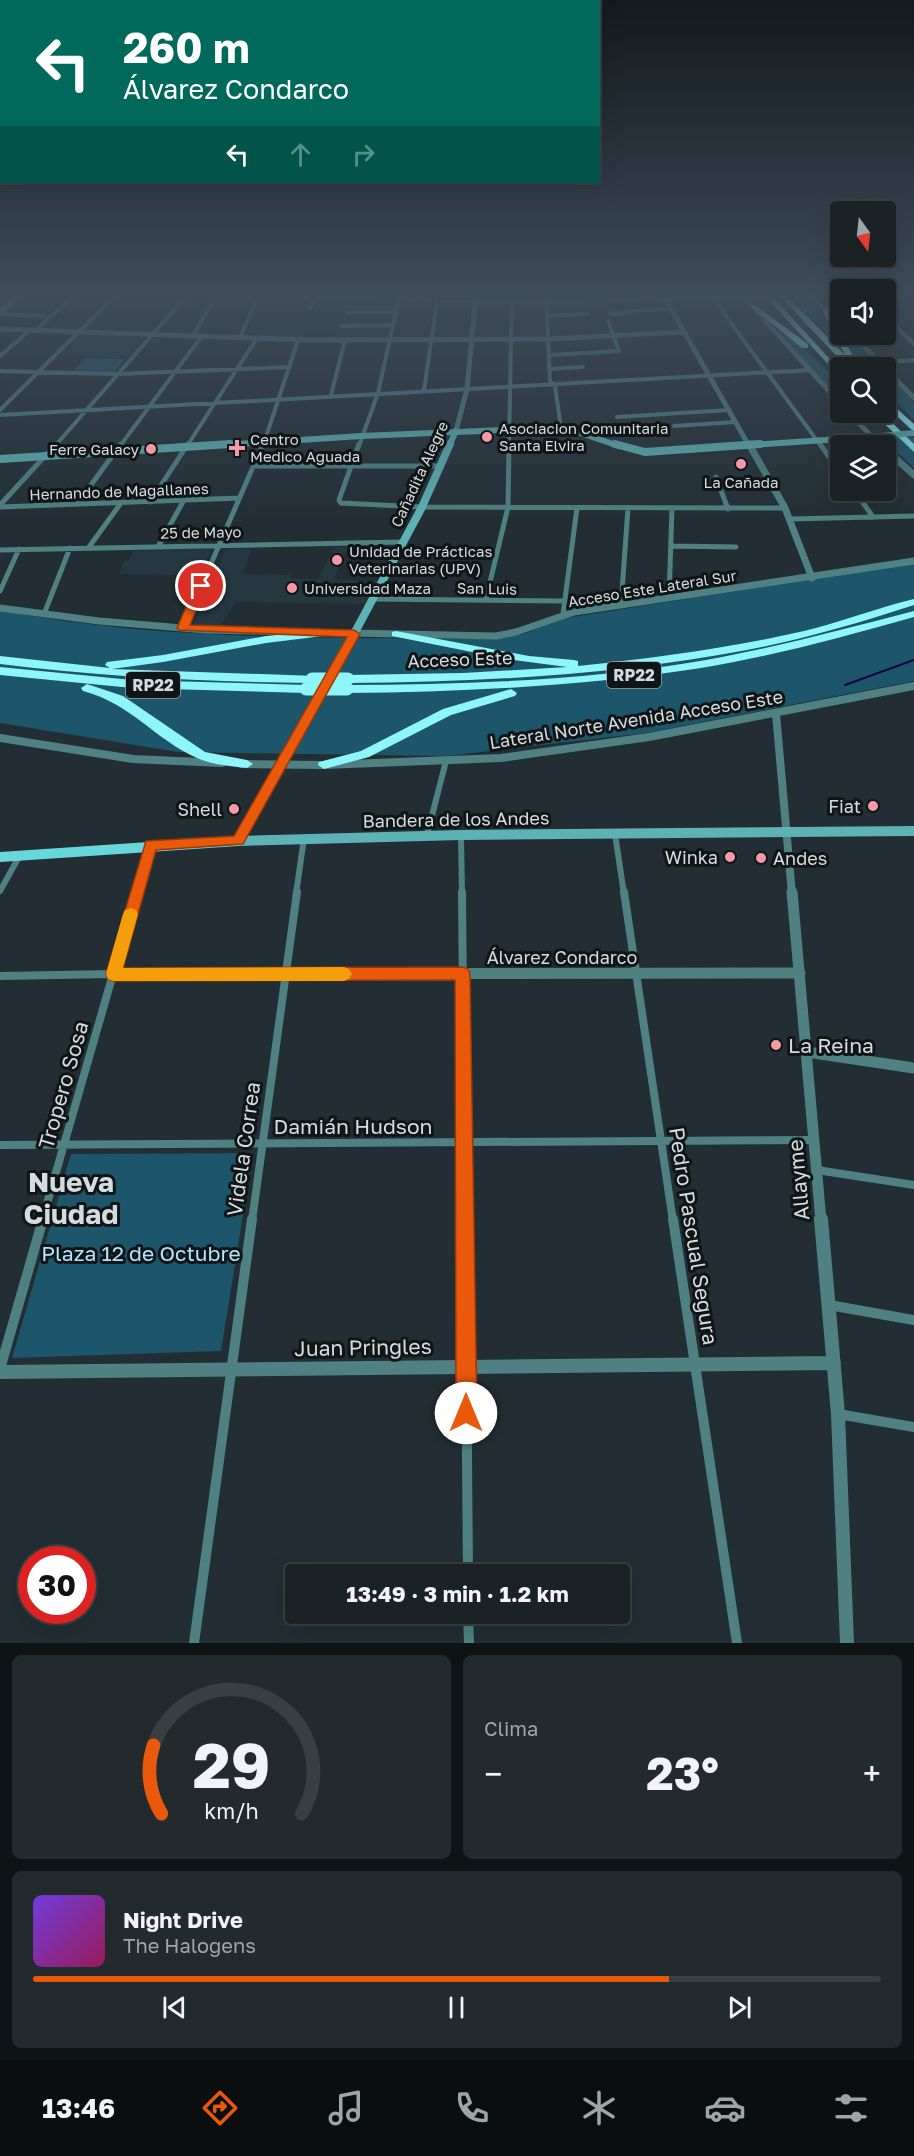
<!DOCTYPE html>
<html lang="es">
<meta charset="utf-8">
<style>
body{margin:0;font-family:"Golos Text",sans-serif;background:#232a2e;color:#f1f3f6;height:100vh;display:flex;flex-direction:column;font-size:22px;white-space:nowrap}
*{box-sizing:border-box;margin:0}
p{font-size:20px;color:#9fa4a7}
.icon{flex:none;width:33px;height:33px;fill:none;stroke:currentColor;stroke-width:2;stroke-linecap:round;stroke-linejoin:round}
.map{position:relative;height:1643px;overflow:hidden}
.drawer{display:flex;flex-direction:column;gap:12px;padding:12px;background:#0e1315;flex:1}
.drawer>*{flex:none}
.guide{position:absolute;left:0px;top:0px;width:600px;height:183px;box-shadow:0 6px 24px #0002,0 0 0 2px #383f43;background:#00695c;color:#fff;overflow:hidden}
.needle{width:39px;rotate:165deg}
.tools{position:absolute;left:830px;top:201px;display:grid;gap:12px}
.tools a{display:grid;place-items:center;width:66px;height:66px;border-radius:6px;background:#1a2226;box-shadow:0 6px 24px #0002,0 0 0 2px #383f43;font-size:30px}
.speed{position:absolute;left:18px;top:1546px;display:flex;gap:12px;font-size:30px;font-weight:700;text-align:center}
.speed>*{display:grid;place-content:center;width:78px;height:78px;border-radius:50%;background:#1a2226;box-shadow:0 6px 24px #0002,0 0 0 2px #383f43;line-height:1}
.speed .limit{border:9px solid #d22;background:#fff;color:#111}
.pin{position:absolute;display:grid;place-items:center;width:51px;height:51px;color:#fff;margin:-26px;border:3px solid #fff;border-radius:50%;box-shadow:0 2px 6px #0007}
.me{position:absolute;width:66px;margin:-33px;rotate:0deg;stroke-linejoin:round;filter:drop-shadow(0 0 4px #0008)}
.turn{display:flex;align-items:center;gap:21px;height:126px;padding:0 24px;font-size:27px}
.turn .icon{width:78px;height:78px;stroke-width:2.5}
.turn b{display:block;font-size:42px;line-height:51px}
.lanes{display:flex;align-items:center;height:57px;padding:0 24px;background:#0003;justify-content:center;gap:30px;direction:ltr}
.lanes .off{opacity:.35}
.big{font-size:45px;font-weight:700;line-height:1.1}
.drawer .tile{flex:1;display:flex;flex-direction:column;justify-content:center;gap:9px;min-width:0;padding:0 21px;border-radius:9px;background:#232a2e}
.drawer .dial{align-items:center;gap:0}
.dial svg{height:156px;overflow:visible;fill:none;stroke:#383f43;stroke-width:7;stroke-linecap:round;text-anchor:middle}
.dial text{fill:#f1f3f6;stroke:none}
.song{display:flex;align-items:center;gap:18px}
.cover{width:72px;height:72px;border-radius:9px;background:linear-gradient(135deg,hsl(260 70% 55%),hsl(330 70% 35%))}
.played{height:6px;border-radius:3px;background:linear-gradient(90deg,#ea580c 75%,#383f43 75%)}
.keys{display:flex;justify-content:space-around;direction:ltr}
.heat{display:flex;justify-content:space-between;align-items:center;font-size:33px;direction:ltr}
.drawer .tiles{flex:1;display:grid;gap:12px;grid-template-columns:1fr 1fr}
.tile:last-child{grid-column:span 2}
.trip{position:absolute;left:285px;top:1564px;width:345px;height:60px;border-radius:6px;background:#1a2226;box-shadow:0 6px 24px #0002,0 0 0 2px #383f43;font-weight:700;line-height:60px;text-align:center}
.tabs{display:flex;height:96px;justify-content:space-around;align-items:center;background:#0a0e0f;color:#9fa4a7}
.tabs .icon{width:42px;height:42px}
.tabs .on{color:#ea580c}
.tabs b{font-size:27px;color:#f1f3f6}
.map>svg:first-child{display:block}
.built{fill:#253840}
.green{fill:#1d556b}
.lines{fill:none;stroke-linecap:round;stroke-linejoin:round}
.stream{stroke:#13043b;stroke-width:2}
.minor-far4{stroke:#4f8183;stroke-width:4}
.minor-far3{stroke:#4f8183;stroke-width:5}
.minor-far2{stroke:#4f8183;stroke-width:6}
.minor-far1{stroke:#4f8183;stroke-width:8}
.minor{stroke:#4f8183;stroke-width:10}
.tertiary-far4{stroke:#4f8183;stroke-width:5}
.tertiary-far3{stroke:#4f8183;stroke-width:7}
.tertiary-far2{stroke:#4f8183;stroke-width:8}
.tertiary-far1{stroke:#4f8183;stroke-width:11}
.tertiary{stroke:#4f8183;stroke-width:14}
.secondary-far2{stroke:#5db2b5;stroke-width:6}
.secondary-far1{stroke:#5db2b5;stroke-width:8}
.secondary{stroke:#5db2b5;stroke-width:10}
.primary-far1{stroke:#67d7dc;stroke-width:8}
.primary{stroke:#67d7dc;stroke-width:10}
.motorway{fill:#8ef5f9;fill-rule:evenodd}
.secondary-bridge{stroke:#5db2b5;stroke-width:6}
.motorway-bridge{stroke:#8ef5f9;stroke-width:13}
.route{fill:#ea580c;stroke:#983908;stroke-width:1.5}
.slow{fill:#f59e0b}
.poi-dot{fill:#f49aa6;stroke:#101517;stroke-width:2}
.labels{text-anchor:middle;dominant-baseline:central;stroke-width:6;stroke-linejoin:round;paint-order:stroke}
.far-poi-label{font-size:15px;fill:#d5dce0;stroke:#101517;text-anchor:start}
.far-street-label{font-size:15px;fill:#d5dce0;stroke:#101517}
.shield{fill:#101517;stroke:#9aa0a4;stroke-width:1.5}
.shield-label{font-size:16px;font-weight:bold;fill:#d5dce0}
.street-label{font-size:18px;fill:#d5dce0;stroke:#101517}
.poi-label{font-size:18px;fill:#d5dce0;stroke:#101517;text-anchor:end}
.near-poi-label{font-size:21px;fill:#d5dce0;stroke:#101517;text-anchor:start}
.near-street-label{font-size:21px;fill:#d5dce0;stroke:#101517}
.near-park-label{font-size:21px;fill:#b2e4fb;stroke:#101517}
.near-district-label{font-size:28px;font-weight:bold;fill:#d5dce0;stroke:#101517}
</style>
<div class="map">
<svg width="914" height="1643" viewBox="0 0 914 1643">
<rect width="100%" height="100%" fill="#222e33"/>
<path class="built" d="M253,311h88l-6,19h-29l-2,7h-60z
M80,334l63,3 -18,21 -65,-3z
M334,547h14l-14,32 46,2 -14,23 -130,-2 -17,25 -26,-1 33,-77h25l-8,25 48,1 -1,4h28z
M192,549l20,1 -14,25 -79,-1 5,-13 5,-1 4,-9z"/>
<path class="green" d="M792,298c29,-1 38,29 48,51z
M320,299l74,1 -3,10 -75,-1z
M777,329l36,27 27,27v17z
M842,335h8l31,32h-19l-12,-12z
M85,358l40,1 -10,13 -41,-2z
M885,371l29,32v17l-29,-29z
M914,437v31l-31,-29z
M914,563v118l-268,52 -200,23 -268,-4 -178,-29v-113c163,32 332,27 497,29l26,-5 43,-16z
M253,1153l-32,198 -209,7 59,-204z"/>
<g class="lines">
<path class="stream" d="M845,685l69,-25"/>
<path class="minor-far4" d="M177,294l298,7
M546,294l4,87 5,5 6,42
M910,294l4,4
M712,297l109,149
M310,308l6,-14
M347,312h48
M0,314l45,2
M54,314l23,-20
M622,314l-12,-1 60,-5
M547,316l41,-2
M885,316l29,28
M342,326l50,-1
M35,331l16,-15
M192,337l25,-42
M240,338l19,-44
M549,355l70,-4 -11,-30
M0,356l29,-25
M881,363l33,-3
M550,369l33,-2
M0,371l117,3 173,-7
M424,390l14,-96
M331,395l14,-55
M0,410l117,-116
M0,415l810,-45
M617,417l112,-7
M674,426l62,-4
M598,437l8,-5 56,-3
M55,446l133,-152
M120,446l81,-109
M187,446l70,-108
M263,446l35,-106
M359,446l19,-53 22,-99
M509,446l3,-152"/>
<path class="minor-far3" d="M359,444l-20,56 2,3 81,4 363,1
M820,444l20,28
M254,466h186
M716,477l12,32
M854,490l19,27
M150,502l38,-58
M77,504l44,-60
M0,505l56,-61
M0,507l239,-9
M790,519l124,-3
M159,545l25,-45
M671,546l65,1
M89,547l32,-44
M0,550l402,-8
M0,591l19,-42
M669,598l3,-90
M372,599l193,2
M486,599l22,-92 1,-63
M621,605l7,-97
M44,614l26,-66
M563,614l14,-106
M183,628l80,-184"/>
<path class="minor-far2" d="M615,834l9,60
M427,835l19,-74
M461,835l1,59
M0,891l20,-36
M296,894l8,-56"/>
<path class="minor-far1" d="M462,892l3,329
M624,892l49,329
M0,976l113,-2 -71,247
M0,1145l814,-5
M817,1170l97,15
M252,1221l45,-329"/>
<path class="minor" d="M465,1219l3,356
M673,1219l64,424
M829,1305l85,15
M0,1369l43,-150
M838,1414l76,13
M468,1614l1,29
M194,1643l58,-424"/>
<path class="tertiary-far4" d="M741,294l99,109
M807,294l33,28
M475,301l72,1 118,-4 84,148
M0,329l308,11 240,-1 135,-7
M852,334l33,34
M885,368l29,30
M848,412l33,34
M456,431l11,-42 9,-95"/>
<path class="tertiary-far3" d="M749,444l36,64 27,70
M879,444l2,2
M885,449l29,26
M0,608l99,13 107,9 290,6 20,-4 58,-20 340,-51"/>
<path class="tertiary-far2" d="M776,714l16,180
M0,738l133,21 89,4
M242,764l82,1 177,-7 148,-21 265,-51
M137,894l14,-49"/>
<path class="tertiary-far1" d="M137,892l-24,82 687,-1
M792,892l29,329
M807,1052l107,16"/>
<path class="tertiary" d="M821,1219l17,195 9,229
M0,1372l834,-9"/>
<path class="secondary-far2" d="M663,294l2,4 89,-2
M800,294h16
M0,312l22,-18
M206,446l155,-10 189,-8 25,3 44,15
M449,446l7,-15
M737,446l133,-9"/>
<path class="secondary-far1" d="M615,444l30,8 115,-8
M0,459l230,-15
M354,634l68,-127 28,-63"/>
<path class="secondary" d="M238,841l223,-6 453,-4"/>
<path class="primary-far1" d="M350,641l4,-7"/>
<path class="primary" d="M0,857l238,-16 113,-201"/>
<path class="motorway" d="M763,294h7l70,76v7z
M778,294h7l60,61 -23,-45 5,-1 26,47 -6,2 9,10h-8z
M751,305h4l53,39v4h-6l-51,-41z
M885,398l29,26v8l-29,-27z
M872,412h9l33,32v8z
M914,599v6c-55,18 -110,34 -167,45 -132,25 -265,32 -399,33l-6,-4 6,-4 115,-2 104,-6 -60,-8 -115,-23v-4l4,-1 133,25 45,4 4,1v5c76,-8 152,-18 226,-35 37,-9 73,-23 110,-32z
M914,611v6c-70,20 -141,39 -213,51 -117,18 -235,24 -354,25l-6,-4 6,-4c120,-1 240,-4 359,-25 72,-13 138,-31 208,-49z
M319,631l6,3 -2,2 -57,7 -103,19 -51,7 204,7 2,3 -6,4c-105,-1 -208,-6 -312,-19v-8l110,12 -5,-3 2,-3 56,-7 103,-19z
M0,667l132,13 174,5 6,4 -6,4 -174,-5 -132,-13z
M87,684l36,12 82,56 42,8 6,4 -6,4c-17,-2 -34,-3 -50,-10 -43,-19 -65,-54 -114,-67l-2,-3z
M511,689l6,4 -2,3 -64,19 -82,42 -45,12 -6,-4 1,-3 42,-11 82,-42z"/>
<path class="secondary-bridge" d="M754,296l46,-2
M870,437l44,-4"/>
<path class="motorway-bridge" d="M312,679h36
M306,689h41"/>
</g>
<linearGradient id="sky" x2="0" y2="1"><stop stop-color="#13191c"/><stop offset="0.56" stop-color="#3e4c5b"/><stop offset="1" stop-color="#3e4c5b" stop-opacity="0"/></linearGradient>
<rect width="914" height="524" fill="url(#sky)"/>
<path class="route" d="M201,583l5,3 -16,39 164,5 6,4 -117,210 -87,6 -33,118 339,-1 6,2 2,5 7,439 -3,7 -8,4 -7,-4 -3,-7 -1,-433 -342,1 -5,-2 -2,-5 40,-133 88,-5 113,-199 -168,-7 -2,-2 18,-42z"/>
<path class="slow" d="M131,908l5,2 2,4 -15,54 221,-1 5,2 3,5 -3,5 -5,2h-231l-5,-2 -2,-5 17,-60 2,-4z"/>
<g class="poi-dot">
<circle cx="487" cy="437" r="6"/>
<path d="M234 439h6v6h6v6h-6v6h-6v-6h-6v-6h6z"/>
<circle cx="151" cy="449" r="6"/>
<circle cx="741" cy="464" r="6"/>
<circle cx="337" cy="560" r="6"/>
<circle cx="292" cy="588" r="6"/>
<circle cx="873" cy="806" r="6"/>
<circle cx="234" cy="809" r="6"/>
<circle cx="730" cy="857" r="6"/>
<circle cx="761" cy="858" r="6"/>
<circle cx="776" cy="1045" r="6"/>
</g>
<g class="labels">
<g class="far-poi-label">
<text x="499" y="428">Asociacion Comunitaria<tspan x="499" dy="17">Santa Elvira</tspan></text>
<text x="250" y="439">Centro<tspan x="250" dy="17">Medico Aguada</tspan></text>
<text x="139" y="449" text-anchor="end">Ferre Galacy</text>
<text x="741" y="482" text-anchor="middle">La Cañada</text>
<text x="349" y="551">Unidad de Prácticas<tspan x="349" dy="17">Veterinarias (UPV)</tspan></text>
<text x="304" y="588">Universidad Maza</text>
</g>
<g class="far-street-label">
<text transform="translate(419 474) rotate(-65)">Cañadita Alegre</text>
<text transform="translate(119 491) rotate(-2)">Hernando de Magallanes</text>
<text transform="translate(201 532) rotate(-1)">25 de Mayo</text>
<text transform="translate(487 588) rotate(1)">San Luis</text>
<text transform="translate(652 588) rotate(-9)">Acceso Este Lateral Sur</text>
</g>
<g class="shield">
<rect x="607" y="662" width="54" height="26" rx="4.5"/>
<rect x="126" y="672" width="54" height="26" rx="4.5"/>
</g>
<g class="shield-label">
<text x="634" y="675">RP22</text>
<text x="153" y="685">RP22</text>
</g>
<g class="street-label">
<text transform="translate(460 659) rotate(-2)">Acceso Este</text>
<text transform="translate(636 719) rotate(-9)">Lateral Norte Avenida Acceso Este</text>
<text transform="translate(456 819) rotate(-1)">Bandera de los Andes</text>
<text x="562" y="957">Álvarez Condarco</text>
</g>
<g class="poi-label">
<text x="861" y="806">Fiat</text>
<text x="222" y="809">Shell</text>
<text x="718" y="857">Winka</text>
<text x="773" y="858" text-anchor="start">Andes</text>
</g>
<g class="near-poi-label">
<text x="788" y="1045">La Reina</text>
</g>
<g class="near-street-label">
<text transform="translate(63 1085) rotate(-74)">Tropero Sosa</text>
<text x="353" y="1126">Damián Hudson</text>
<text transform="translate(243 1149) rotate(-82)">Videla Correa</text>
<text transform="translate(798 1180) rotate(-95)">Allayme</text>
<text transform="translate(694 1236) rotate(81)">Pedro Pascual Segura</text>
<text transform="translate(363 1347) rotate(-1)">Juan Pringles</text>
</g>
<g class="near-park-label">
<text x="141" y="1253">Plaza 12 de Octubre</text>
</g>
<g class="near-district-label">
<text x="71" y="1181">Nueva<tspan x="71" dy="32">Ciudad</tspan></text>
</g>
</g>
</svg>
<div class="tools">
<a><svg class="needle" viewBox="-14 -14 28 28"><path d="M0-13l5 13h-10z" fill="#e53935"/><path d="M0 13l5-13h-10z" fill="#9fa4a7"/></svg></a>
<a><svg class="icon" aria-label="sound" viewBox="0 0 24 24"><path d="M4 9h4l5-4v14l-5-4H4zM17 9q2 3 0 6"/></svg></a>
<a><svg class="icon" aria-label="search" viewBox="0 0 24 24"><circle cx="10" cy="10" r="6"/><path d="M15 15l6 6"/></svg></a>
<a><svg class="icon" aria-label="layers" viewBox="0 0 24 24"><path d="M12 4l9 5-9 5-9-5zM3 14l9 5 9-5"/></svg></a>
</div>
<div class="speed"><div class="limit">30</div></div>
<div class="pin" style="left:201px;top:586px;background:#d93025"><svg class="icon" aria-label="arrive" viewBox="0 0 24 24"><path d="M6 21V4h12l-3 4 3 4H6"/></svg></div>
<svg class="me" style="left:466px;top:1413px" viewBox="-20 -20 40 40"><circle r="19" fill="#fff"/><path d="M0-13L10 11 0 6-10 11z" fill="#ea580c"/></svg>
<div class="trip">13:49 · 3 min · 1.2 km</div>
<div class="guide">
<div class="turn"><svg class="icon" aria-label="left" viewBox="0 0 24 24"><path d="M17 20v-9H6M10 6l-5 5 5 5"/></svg><div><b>260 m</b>Álvarez Condarco</div></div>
<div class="lanes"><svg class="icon" aria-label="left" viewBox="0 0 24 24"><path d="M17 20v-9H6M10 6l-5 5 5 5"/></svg><svg class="icon off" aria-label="ahead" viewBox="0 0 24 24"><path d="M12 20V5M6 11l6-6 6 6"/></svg><svg class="icon off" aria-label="right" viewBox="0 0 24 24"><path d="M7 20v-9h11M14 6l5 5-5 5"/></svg></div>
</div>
</div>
<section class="drawer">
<div class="tiles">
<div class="tile dial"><svg viewBox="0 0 100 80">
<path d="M14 69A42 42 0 1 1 86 69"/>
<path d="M14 69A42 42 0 0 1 10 34" stroke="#ea580c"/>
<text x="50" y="56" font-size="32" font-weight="700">29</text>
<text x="50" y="72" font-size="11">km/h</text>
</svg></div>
<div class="tile"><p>Clima</p>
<div class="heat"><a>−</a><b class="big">23°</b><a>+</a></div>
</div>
<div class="tile">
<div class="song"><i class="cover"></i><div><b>Night Drive</b><p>The Halogens</p></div></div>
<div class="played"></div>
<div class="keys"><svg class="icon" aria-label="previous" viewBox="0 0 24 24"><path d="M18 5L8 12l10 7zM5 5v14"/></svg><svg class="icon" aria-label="pause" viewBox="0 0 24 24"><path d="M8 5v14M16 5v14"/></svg><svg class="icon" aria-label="next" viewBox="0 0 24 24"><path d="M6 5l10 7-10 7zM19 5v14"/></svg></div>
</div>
</div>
</section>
<nav class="tabs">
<b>13:46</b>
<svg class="icon on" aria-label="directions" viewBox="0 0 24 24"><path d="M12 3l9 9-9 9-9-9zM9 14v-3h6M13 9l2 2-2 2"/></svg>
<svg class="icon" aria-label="music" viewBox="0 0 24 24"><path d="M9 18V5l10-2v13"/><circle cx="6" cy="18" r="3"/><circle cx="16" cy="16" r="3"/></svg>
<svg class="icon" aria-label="phone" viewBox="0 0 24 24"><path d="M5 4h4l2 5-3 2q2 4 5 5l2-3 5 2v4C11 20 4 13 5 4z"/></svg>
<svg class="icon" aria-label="climate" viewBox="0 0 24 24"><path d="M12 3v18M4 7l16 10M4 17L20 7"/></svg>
<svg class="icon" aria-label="car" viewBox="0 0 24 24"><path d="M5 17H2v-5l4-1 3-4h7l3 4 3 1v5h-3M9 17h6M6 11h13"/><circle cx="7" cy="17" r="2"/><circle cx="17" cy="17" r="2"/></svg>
<svg class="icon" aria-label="filters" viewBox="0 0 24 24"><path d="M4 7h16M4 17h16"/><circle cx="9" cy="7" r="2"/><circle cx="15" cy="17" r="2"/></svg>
</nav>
